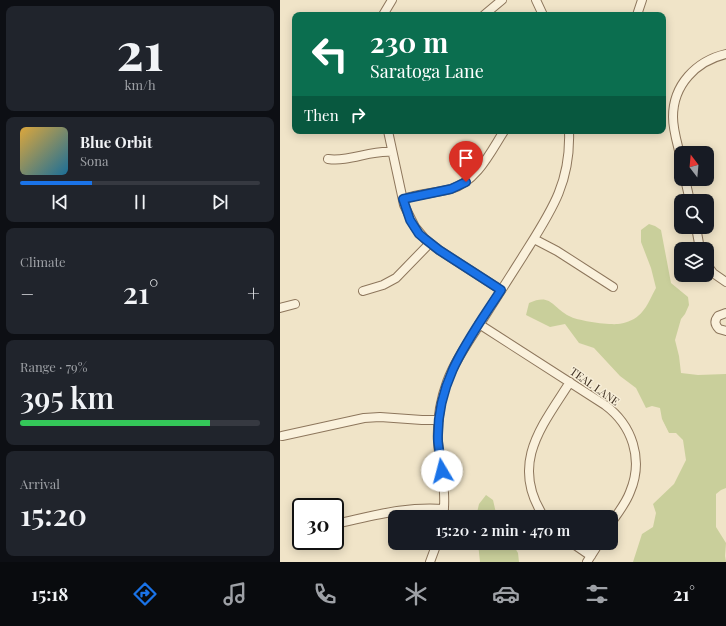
<!DOCTYPE html>
<meta charset="utf-8">
<style>
body{margin:0;font-family:"Playfair Display",serif;background:#20242c;color:#f1f3f6;height:100vh;display:flex;flex-direction:column;font-size:15px;white-space:nowrap}
*{box-sizing:border-box;margin:0}
p{font-size:13px;color:#9ea1a6}
.icon{flex:none;width:22px;height:22px;fill:none;stroke:currentColor;stroke-width:2;stroke-linecap:round;stroke-linejoin:round}
.map{position:relative;flex:1;overflow:hidden}
.drawer{display:flex;flex-direction:column;gap:6px;padding:6px;background:#0d0f14;width:280px}
.drawer>*{flex:none}
.guide{position:absolute;left:12px;top:12px;width:374px;height:122px;border-radius:8px;box-shadow:0 2px 10px #0003;background:#0b6e4f;color:#fff;overflow:hidden}
.needle{width:26px;rotate:344deg}
.controls{position:absolute;left:394px;top:146px;display:grid;gap:8px}
.controls a{display:grid;place-items:center;width:40px;height:40px;border-radius:8px;background:#171b24;box-shadow:0 2px 10px #0003;font-size:20px}
.speed{position:absolute;left:12px;top:498px;display:flex;gap:8px;font-size:20px;font-weight:700;text-align:center}
.speed>*{display:grid;place-content:center;width:52px;height:52px;border-radius:50%;background:#171b24;box-shadow:0 2px 10px #0003;line-height:1}
.speed .limit{border:2px solid #111;border-radius:6px;background:#fff;color:#111}
.pin{position:absolute;display:grid;place-items:center;width:34px;height:34px;color:#fff;margin:-41px -17px;border-radius:50% 50% 50% 0;rotate:-45deg;box-shadow:0 0 4px #0007}
.pin .icon{rotate:45deg}
.me{position:absolute;width:44px;margin:-22px;rotate:352deg;stroke-linejoin:round;filter:drop-shadow(0 0 3px #0008)}
.turn{display:flex;align-items:center;gap:14px;height:84px;padding:0 12px;font-size:18px}
.turn .icon{width:52px;height:52px;stroke-width:2.5}
.turn b{display:block;font-size:28px;line-height:34px}
.then{display:flex;align-items:center;height:38px;padding:0 12px;background:#0003;gap:8px;font-size:15px}
.big{font-size:30px;font-weight:600;line-height:1.1}
.drawer .tile{flex:1;display:flex;flex-direction:column;justify-content:center;gap:6px;min-width:0;padding:0 14px;border-radius:8px;background:#20242c}
.drawer .dial{align-items:center;gap:0}
.dial b{font-size:52px;line-height:1}
.song{display:flex;align-items:center;gap:12px}
.cover{width:48px;height:48px;border-radius:6px;background:linear-gradient(135deg,hsl(40 70% 55%),hsl(200 70% 35%))}
.played{height:4px;border-radius:2px;background:linear-gradient(90deg,#1a73e8 30%,#363941 30%)}
.keys{display:flex;justify-content:space-around;direction:ltr}
.heat{display:flex;justify-content:space-between;align-items:center;font-size:22px;direction:ltr}
.charge{height:6px;border-radius:3px;background:linear-gradient(90deg,#34c759 79%,#363941 0)}
.trip{position:absolute;left:108px;top:510px;width:230px;height:40px;border-radius:8px;background:#171b24;box-shadow:0 2px 10px #0003;font-weight:600;line-height:40px;text-align:center}
.menu{display:flex;height:64px;justify-content:space-around;align-items:center;background:#090b0e;color:#9ea1a6}
.menu .icon{width:28px;height:28px}
.menu .current{color:#1a73e8}
.menu b{font-size:18px;color:#f1f3f6}
main{display:flex;flex:1;min-height:0}
.map>svg:first-child{display:block}
.green{fill:#c9cf9b}
.lines{fill:none;stroke-linecap:round;stroke-linejoin:round}
.minor-casing{stroke:#8d765c;stroke-width:10}
.minor{stroke:#faf1dc;stroke-width:8}
.route-casing{stroke:#114b97;stroke-width:10}
.route{stroke:#1a73e8;stroke-width:7}
.labels{text-anchor:middle;dominant-baseline:central;stroke-width:3;stroke-linejoin:round;paint-order:stroke}
.street-label{font-size:11px;fill:#3d2e20;stroke:#f7eed8}
</style>
<main>
<section class="drawer">
<div class="tile dial"><b>21</b><p>km/h</p></div>
<div class="tile">
<div class="song"><i class="cover"></i><div><b>Blue Orbit</b><p>Sona</p></div></div>
<div class="played"></div>
<div class="keys"><svg class="icon" aria-label="previous" viewBox="0 0 24 24"><path d="M18 5L8 12l10 7zM5 5v14"/></svg><svg class="icon" aria-label="pause" viewBox="0 0 24 24"><path d="M8 5v14M16 5v14"/></svg><svg class="icon" aria-label="next" viewBox="0 0 24 24"><path d="M6 5l10 7-10 7zM19 5v14"/></svg></div>
</div>
<div class="tile"><p>Climate</p>
<div class="heat"><a>−</a><b class="big">21°</b><a>+</a></div>
</div>
<div class="tile"><p>Range · 79%</p><b class="big">395 km</b><div class="charge"></div></div>
<div class="tile"><p>Arrival</p><b class="big">15:20</b></div>
</section>
<div class="map">
<svg width="446" height="562" viewBox="0 0 446 562">
<rect width="100%" height="100%" fill="#f0e4c8"/>
<path class="green" d="M369,224l6,2 6,4 10,53 17,14 1,8 -4,9 -4,5 -6,21 4,16 2,17 17,2 28,-1v114l-5,2 -5,4v33l10,16 -1,13 1,6h-93l9,-28 11,-7 3,-14 -3,-9 21,-20 12,-24 -3,-20 -7,-7h-7l-7,-14 -2,-11 -8,-2 -6,2 -10,-20 -16,-12 -26,-28 -15,-5 -14,-19 -15,3 -24,-12 3,-12c22,-10 23,4 40,13 9,5 39,9 49,8 5,0 16,-4 20,-8 8,-6 13,-19 18,-28l-5,-20 -10,-26v-12z
M206,495l7,5 3,13 5,4h-25l3,-13z
M198,543h34l6,10 1,9h-39z"/>
<g class="lines">
<defs>
<path id="minor" d="M256,0l7,15
M103,15l9,-15
M204,15l18,-15
M357,15l5,-15
M108,131l16,74 11,22 10,12 14,11 62,40
M48,159c22,3 42,-9 64,-7
M401,159c-3,-14 -8,-28 -8,-42 0,-32 23,-56 53,-63
M405,179l5,22
M123,199c16,-5 32,-6 48,-10 26,-8 39,-36 53,-58
M416,227l4,22
M254,239l23,12 56,36
M427,265l6,8 13,9
M83,291l20,-6 13,-7 34,-35
M0,308l15,-4
M446,313l-8,3c-4,5 -3,9 1,13l7,2
M199,324l126,81c27,20 39,54 25,87 -4,11 -12,21 -19,31
M2,436l82,-18 16,-1 42,3h17
M163,517c4,-25 -3,-50 -5,-75 -1,-20 2,-41 9,-60 7,-19 18,-35 29,-52 16,-25 32,-50 47,-74 27,-43 48,-72 46,-125
M264,517c-35,-53 -2,-91 26,-135
M55,524c38,-8 70,-18 109,-15
M292,543l19,13
M150,562l7,-19
M307,562l12,-19"/>
</defs>
<use href="#minor" class="minor-casing"/>
<use href="#minor" class="minor"/>
</g>
<g class="lines">
<defs>
<path id="route" d="M162,471c-1,-10 -3,-20 -4,-30 -2,-61 32,-103 63,-151l-62,-40 -14,-11 -6,-5 -9,-14 -7,-21 48,-10 15,-7"/>
</defs>
<use href="#route" class="route-casing"/>
<use href="#route" class="route"/>
</g>
<g class="labels">
<g class="street-label">
<text transform="translate(315 386) rotate(35)">TEAL LANE</text>
</g>
</g>
</svg>
<div class="controls">
<a><svg class="needle" viewBox="-14 -14 28 28"><path d="M0-13l5 13h-10z" fill="#e53935"/><path d="M0 13l5-13h-10z" fill="#9ea1a6"/></svg></a>
<a><svg class="icon" aria-label="search" viewBox="0 0 24 24"><circle cx="10" cy="10" r="6"/><path d="M15 15l6 6"/></svg></a>
<a><svg class="icon" aria-label="layers" viewBox="0 0 24 24"><path d="M12 4l9 5-9 5-9-5zM3 14l9 5 9-5"/></svg></a>
</div>
<div class="speed"><div class="limit">30</div></div>
<div class="pin" style="left:186px;top:182px;background:#d93025"><svg class="icon" aria-label="arrive" viewBox="0 0 24 24"><path d="M6 21V4h12l-3 4 3 4H6"/></svg></div>
<svg class="me" style="left:162px;top:471px" viewBox="-20 -20 40 40"><circle r="19" fill="#fff"/><path d="M0-13L10 11 0 6-10 11z" fill="#1a73e8"/></svg>
<div class="trip">15:20 · 2 min · 470 m</div>
<div class="guide">
<div class="turn"><svg class="icon" aria-label="left" viewBox="0 0 24 24"><path d="M17 20v-9H6M10 6l-5 5 5 5"/></svg><div><b>230 m</b>Saratoga Lane</div></div>
<div class="then">Then<svg class="icon" aria-label="right" viewBox="0 0 24 24"><path d="M7 20v-9h11M14 6l5 5-5 5"/></svg></div>
</div>
</div>
</main>
<nav class="menu">
<b>15:18</b>
<svg class="icon current" aria-label="directions" viewBox="0 0 24 24"><path d="M12 3l9 9-9 9-9-9zM9 14v-3h6M13 9l2 2-2 2"/></svg>
<svg class="icon" aria-label="music" viewBox="0 0 24 24"><path d="M9 18V5l10-2v13"/><circle cx="6" cy="18" r="3"/><circle cx="16" cy="16" r="3"/></svg>
<svg class="icon" aria-label="phone" viewBox="0 0 24 24"><path d="M5 4h4l2 5-3 2q2 4 5 5l2-3 5 2v4C11 20 4 13 5 4z"/></svg>
<svg class="icon" aria-label="climate" viewBox="0 0 24 24"><path d="M12 3v18M4 7l16 10M4 17L20 7"/></svg>
<svg class="icon" aria-label="car" viewBox="0 0 24 24"><path d="M5 17H2v-5l4-1 3-4h7l3 4 3 1v5h-3M9 17h6M6 11h13"/><circle cx="7" cy="17" r="2"/><circle cx="17" cy="17" r="2"/></svg>
<svg class="icon" aria-label="filters" viewBox="0 0 24 24"><path d="M4 7h16M4 17h16"/><circle cx="9" cy="7" r="2"/><circle cx="15" cy="17" r="2"/></svg>
<b>21°</b>
</nav>
